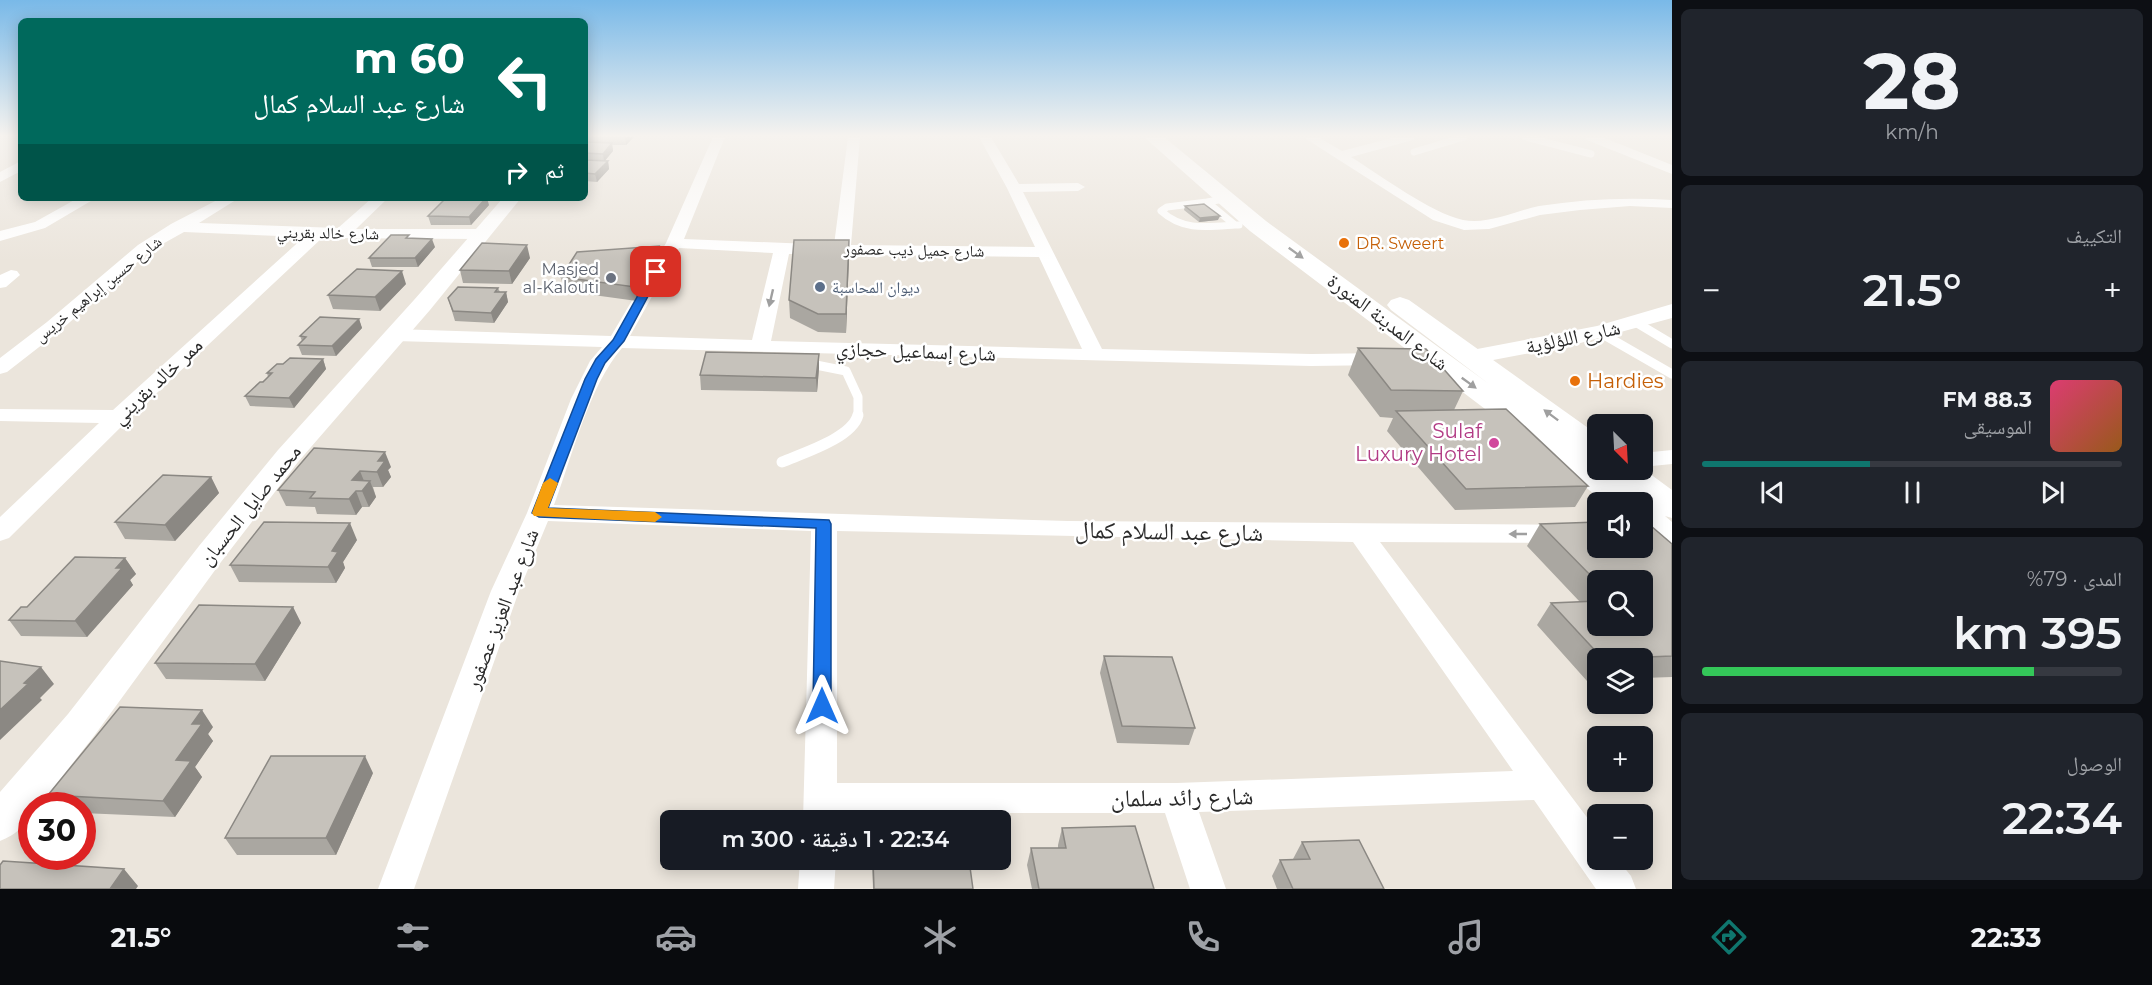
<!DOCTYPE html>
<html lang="ar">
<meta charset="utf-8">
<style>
body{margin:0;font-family:Montserrat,"Noto Naskh Arabic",sans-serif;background:#20242c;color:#f1f3f6;direction:rtl;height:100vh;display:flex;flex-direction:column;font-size:22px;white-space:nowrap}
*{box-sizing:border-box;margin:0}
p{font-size:20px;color:#9ea1a6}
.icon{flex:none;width:33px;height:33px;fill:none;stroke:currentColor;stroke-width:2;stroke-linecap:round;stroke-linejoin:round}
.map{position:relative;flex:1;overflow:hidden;direction:ltr}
.sheet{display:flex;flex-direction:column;gap:9px;padding:9px;background:#0d0f14;width:480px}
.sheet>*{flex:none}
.banner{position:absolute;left:18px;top:18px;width:570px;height:183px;border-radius:9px;box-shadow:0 3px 15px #0003;direction:rtl;background:#00695c;color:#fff;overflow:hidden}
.needle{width:39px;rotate:156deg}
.tools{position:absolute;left:1587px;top:414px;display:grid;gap:12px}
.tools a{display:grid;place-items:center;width:66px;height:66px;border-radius:9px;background:#171b24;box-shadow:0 3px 15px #0003;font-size:30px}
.speed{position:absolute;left:18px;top:792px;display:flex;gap:12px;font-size:30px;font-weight:700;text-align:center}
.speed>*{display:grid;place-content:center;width:78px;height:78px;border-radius:50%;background:#171b24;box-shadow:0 3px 15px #0003;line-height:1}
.speed .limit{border:9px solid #d22;background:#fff;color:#111}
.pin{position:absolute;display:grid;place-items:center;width:51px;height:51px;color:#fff;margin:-26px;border-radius:12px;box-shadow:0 3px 9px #0006}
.me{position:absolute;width:66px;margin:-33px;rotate:0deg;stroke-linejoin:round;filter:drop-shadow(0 0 4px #0008)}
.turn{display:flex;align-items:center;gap:21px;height:126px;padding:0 24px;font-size:27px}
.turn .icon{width:78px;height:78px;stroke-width:2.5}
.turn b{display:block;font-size:42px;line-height:51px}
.then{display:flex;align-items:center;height:57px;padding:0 24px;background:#0003;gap:12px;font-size:22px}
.big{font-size:45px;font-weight:600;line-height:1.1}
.sheet .card{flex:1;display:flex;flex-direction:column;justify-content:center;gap:9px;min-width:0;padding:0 21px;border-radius:9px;background:#20242c}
.sheet .dial{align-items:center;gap:0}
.dial b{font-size:78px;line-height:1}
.song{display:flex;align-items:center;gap:18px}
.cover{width:72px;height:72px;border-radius:9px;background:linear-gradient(135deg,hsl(340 70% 55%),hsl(30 70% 35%))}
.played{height:6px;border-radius:3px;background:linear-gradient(90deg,#0f766e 40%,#363941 40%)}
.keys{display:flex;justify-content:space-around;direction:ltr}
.heat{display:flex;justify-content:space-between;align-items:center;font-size:33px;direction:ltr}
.charge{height:9px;border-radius:4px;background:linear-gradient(90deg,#34c759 79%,#363941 0)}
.trip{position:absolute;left:660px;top:810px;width:351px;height:60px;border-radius:9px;background:#171b24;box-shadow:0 3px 15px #0003;font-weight:600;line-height:60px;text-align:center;direction:rtl}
.tabs{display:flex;height:96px;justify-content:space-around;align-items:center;background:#090b0e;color:#9ea1a6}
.tabs .icon{width:42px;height:42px}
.tabs .selected{color:#0f766e}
.tabs b{font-size:27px;color:#f1f3f6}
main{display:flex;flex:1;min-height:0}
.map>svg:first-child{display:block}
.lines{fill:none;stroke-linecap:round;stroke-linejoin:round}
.service-far2{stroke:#fff;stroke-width:7}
.service-far1{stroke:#fff;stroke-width:9}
.service{stroke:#fff;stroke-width:11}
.minor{fill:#fff;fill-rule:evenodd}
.tertiary{fill:#fff;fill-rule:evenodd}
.secondary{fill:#fff;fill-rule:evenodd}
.wall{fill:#aaa7a1;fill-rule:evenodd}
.shaded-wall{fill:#8b8883}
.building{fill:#c6c2bb;stroke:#8b8883;stroke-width:1.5}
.oneway{fill:#9f9f9f}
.route{fill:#1a73e8;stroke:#114b97;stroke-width:1.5}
.slow{fill:#f59e0b}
.food-dot{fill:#e8710a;stroke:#fff;stroke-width:2}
.worship-dot{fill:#6b7280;stroke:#fff;stroke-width:2}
.service-dot{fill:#5c6f8a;stroke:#fff;stroke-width:2}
.hotel-dot{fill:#d1479c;stroke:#fff;stroke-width:2}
.labels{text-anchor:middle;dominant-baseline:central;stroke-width:5;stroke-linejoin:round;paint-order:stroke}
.far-street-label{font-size:16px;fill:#292929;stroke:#fff}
.far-food-label{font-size:16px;fill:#c56008;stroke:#fff;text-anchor:start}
.far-worship-label{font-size:16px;fill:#5b616d;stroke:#fff;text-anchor:end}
.far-service-label{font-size:16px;fill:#4e5e75;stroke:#fff;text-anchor:start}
.street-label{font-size:20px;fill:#292929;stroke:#fff}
.food-label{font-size:20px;fill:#c56008;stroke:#fff;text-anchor:start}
.hotel-label{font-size:20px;fill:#b23c85;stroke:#fff;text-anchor:end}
.near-street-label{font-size:24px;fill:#292929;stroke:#fff}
</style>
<main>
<section class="sheet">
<div class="card dial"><b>28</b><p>km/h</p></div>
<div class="card"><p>التكييف</p>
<div class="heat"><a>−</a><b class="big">21.5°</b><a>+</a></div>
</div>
<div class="card">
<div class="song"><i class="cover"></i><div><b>88.3 FM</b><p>الموسيقى</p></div></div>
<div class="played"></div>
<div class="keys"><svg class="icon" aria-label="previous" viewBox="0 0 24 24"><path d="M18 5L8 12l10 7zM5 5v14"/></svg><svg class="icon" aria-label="pause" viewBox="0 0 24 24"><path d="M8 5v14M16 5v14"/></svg><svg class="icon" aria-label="next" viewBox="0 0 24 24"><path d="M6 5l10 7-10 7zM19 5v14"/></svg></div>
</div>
<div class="card"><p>المدى · 79%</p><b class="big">395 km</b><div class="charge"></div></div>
<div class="card"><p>الوصول</p><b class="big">22:34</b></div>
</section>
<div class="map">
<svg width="1672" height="889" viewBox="0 0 1672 889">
<rect width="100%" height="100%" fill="#ebe5dc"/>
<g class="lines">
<path class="service-far2" d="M1526,137l65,17
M1414,152l50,-15
M1224,199l-17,3 28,23h4
M1207,202l-40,5 -6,4c22,20 46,16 74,14"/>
<path class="service-far1" d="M1637,323l35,21
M1599,332l73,42
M807,360l9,5 30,6 12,26v19"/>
<path class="service" d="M782,462c21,-9 70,-24 76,-47"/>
<path class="minor" d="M713,137h12l-41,102 150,6 14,-108h12l-9,108 184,2 -28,-59 -28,-51h12l28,47 59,-1 7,4 -7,4 -55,1 79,157 209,5 73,-1 7,2 3,4 -3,4 -7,2 -73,1 -689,-18c-33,38 -50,109 -68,157l514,16 530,4v18l-218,-1 218,290v28h20l13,16 5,13h-40l-62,-89 -335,12 27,77h-36l-25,-76h-328v7h-34l8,-289 -263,-10 -29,70 -105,298h-36l113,-298 36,-78 44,-114 19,-38 12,-14 -207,-6 -7,-2 -3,-4 3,-4 7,-2 216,7 55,-93zM679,248l94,5 -21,87 -122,-4zM789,254l250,3 43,92 -311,-8zM837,531l516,11 160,229 -336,12h-340z
M1303,137h15l24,14 53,-14h20l-2,3 -62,17c29,18 80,56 112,63 25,5 52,-9 76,-14 44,-7 89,-9 133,-6v8l-42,-2 -50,4 -40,5 -51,14 -25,1 -31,-10z
M1585,137h17l70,28v9l-85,-34z
M21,161v10l-21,11v-10z
M78,198h18l-51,30 -45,13v-10l35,-9z
M221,198h18l-40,25 139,5 34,-30h16l-32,31h124l8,5 -8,5 -158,-1 -196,184 -117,116 -9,3v-24l99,-94 -99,-2v-12l113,1 191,-173 -120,-5 -34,19 -89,79 -54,42 -7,2v-16l47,-36 91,-77 33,-21z
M11,270l6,1 3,4 -14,12 -6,1v-13z
M1672,450v14l-30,3v-14z
M800,860h36l-2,29h-36z"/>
<path class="tertiary" d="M503,198h18l-91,112 -132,152 -77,100 -127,174 -55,70h-7c0,17 -17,29 -32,35v-49l68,-78 131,-168 79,-96 136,-150z
M1672,304v14l-99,27 -101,19 -8,-2 -4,-5 4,-5 8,-2 125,-24z"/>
<path class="secondary" d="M1144,137h20l102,84 223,163 -98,-74 -4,-5 4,-5 9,-3 9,3 189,135v25l-9,-3 9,7v6h7l5,4 -2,-4 34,-2 30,22v28l-7,-2 7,6v30l-13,-3 -17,-14v-30l7,1 -9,-7 2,3h-38l-70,-56 -284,-215z"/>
</g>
<path class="wall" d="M585,137h49l-8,8h-14l1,6 -9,10h4l1,8 -12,13 -12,-1z
M321,198h38l-3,2z
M489,205l-18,20h-40l-3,-9z
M1185,206l33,14 -19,2 -15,-12z
M410,238l25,9 -17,20h-46l-3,-9z
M849,240l-3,93 -28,-1 -28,-14 -1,-18z
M659,246l1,13 -23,42 -73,-10 -3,-14z
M530,258l-18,26 -49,-1 -3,-13z
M406,284l-26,27 -47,-2 -5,-14z
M498,288l2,4h6l2,10 -14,21 -39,-2 -7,-23z
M359,319l3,9 -26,28 -34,-1 -4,-10 4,-4 -2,-5z
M1358,348l105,43 -9,19 134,76 -13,21 -120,3 -68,-79 6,-13 -13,-1 -32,-42z
M819,354v14l-2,24 -116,-2 -1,-15z
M323,359l3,10 -32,39 -44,-2 -5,-10 23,-19 -1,-4 16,-9z
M314,448l77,19 -3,3 3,7 -8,10h-10l3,10 -7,10h-7l-6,8 -39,-1 -2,-7 -29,-1 -8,-16z
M211,477l8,16 -44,48 -50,-2 -10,-17z
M1540,524l132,20v133l-30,1v-20h-44v23h-11l-50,-56 14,-22 29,-1 -53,-56zM1598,580l44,46h-44z
M357,540l-14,22 2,6 -9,15 -97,-1 -9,-17z
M125,558l11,16 -6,6 3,5 -46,52 -66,-1 -12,-16 18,-13z
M293,607l8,16 -36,58 -99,-2 -11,-16z
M1104,656l91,72 -6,17 -72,-2 -17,-70z
M213,727l-5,7 5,7 -18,26 7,10 -27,40 -93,-4v-7h-24l-10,-11z
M373,773l-37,82h-99l-12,-17z
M1062,828l92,61h-122l-5,-24 4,-17h27v-3z
M1302,842l82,47h-107l-5,-13 8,-16 13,-1z
M872,860h97l4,29h-100z"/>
<path class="shaded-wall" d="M626,137h8l-8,8 -1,-7z
M612,143l1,8 -9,11 -1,-8z
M608,161l1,8 -12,13 -2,-8z
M486,198h1l2,7 -18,20 -2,-8z
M1220,216l-2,4 -19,2 1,-4z
M432,239l3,8 -17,20 -3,-9z
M849,240v17l-3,76v-19z
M527,245l3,13 -18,26 -3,-13z
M659,246l1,13 -23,42 -2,-14z
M402,271l4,13 -26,27 -5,-14z
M506,292l2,10 -14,21 -3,-10z
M359,319l3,9 -26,28 -4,-10z
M819,354v14l-2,24 -1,-14z
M323,359l3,10 -32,39 -5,-10z
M385,452l6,15 -3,3 3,7 -8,10 -6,-15 1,-11z
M360,471l6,15 -14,-6z
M211,477l8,16 -44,48 -10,-16z
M370,481l6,16 -7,10 -7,-16z
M356,491l6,16 -6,8 -7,-16z
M350,523l7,17 -14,22 2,6 -9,15 -8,-16 4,-16z
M125,558l11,16 -6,6 3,5 -46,52 -12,-16 41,-53z
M293,607l8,16 -36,58 -10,-17z
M41,667l13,17 -14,14 2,2 -42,40v-30l24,-27z
M202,710l11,17 -5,7 5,7 -18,26 7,10 -27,40 -12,-16 13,-41 16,-36z
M365,756l8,17 -37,82 -10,-17z
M124,869l14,17 -2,3h-26z"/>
<path class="building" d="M585,142l27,1 -9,11 -18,-1z
M585,160l23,1 -13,13 -10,-1z
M446,198h40l-17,19 -41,-1z
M1204,204l16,12 -20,2 -15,-12z
M391,235h18l-3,3 26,1 -17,19h-46z
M794,240h55l-3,74h-28l-29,-14z
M482,243l45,2 -18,26 -49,-1z
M659,246l-24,41 -74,-10 16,-25z
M357,269l45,2 -27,26 -47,-2z
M458,287l40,1 -3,4h11l-15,21 -38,-2 -5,-13z
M320,317l39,2 -27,27 -34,-1 8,-8 -6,-1z
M1358,348l68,1 37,42 -72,-1z
M706,352l113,2 -3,24 -116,-3z
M290,358l33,1 -34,39 -44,-2 15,-14h3l9,-9h-5l10,-9h6z
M1506,409l82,77 -122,3 -70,-78z
M314,448l71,4 -7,9h7l-8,11 -17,-1 -8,9 18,1 -8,10h-6l-7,8 -39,-1 5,-6 -37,-2z
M163,475l48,2 -46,48 -50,-3z
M1642,520h2l28,24v112l-49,2h-21l-51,-55 47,-2v25h44v-46h-44v3l-58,-59 58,-2v26h44z
M264,522l86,1 -18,28 6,1 -10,15 -98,-2z
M75,557l50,1 -9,10h6l-47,53 -66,-1 12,-13h6z
M199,605l94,2 -38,57 -100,-1z
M1104,656l68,1 23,71 -73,-2z
M0,661l41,6 -17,16 4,1 -28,26z
M120,707l82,3 -10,14h10l-26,36 15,1 -28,40 -115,-6z
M271,756h94l-39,82h-101z
M1135,826l19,63h-115l-8,-41h35l-4,-20z
M1359,840l25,49h-91l-13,-29 30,-1 -8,-17z
M873,860h96l4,29h-99z
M3,861l121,8 -14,20h-110v-24z"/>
<defs><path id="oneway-solid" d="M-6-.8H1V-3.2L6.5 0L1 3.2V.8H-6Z" transform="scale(1.5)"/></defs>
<g class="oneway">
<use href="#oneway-solid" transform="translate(1296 253) rotate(36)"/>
<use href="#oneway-solid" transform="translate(771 298) rotate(103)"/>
<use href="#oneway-solid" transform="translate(1469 383) rotate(36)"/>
<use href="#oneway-solid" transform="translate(1551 415) rotate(-143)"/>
<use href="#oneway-solid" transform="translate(1518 534) rotate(180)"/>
</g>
<linearGradient id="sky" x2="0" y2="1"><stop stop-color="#79b9e8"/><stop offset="0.52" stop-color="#f6f3ef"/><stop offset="1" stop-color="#f6f3ef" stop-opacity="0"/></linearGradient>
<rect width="1672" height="261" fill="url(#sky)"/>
<path class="route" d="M656,269l5,3 -37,69 -19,22 -8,16 -49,129 281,12 2,4v182l-2,6 -7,2 -7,-2 -2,-6 3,-178 -277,-11 -7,-4 53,-134 11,-20 17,-19 38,-68z"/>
<path class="slow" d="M550,478l8,5 -10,25 107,4 7,5 -7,5 -121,-6 -2,-3 11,-30z"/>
<g class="food-dot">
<circle cx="1344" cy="243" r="6"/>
<circle cx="1575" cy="381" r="6"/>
</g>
<circle class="worship-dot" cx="611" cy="278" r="6"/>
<circle class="service-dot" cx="820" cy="287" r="6"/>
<circle class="hotel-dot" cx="1494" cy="443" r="6"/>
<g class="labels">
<g class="far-street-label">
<text transform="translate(328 233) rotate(1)">شارع خالد بقريني</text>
<text transform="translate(914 250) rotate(1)">شارع جميل ذيب عصفور</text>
<text transform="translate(98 289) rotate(-39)">شارع حسين إبراهيم خريس</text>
</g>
<g class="far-food-label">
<text x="1356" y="243">DR. Sweert</text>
</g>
<g class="far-worship-label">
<text x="599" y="269">Masjed<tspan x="599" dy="18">al-Kalouti</tspan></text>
</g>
<g class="far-service-label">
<text x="832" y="287">ديوان المحاسبة</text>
</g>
<g class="street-label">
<text transform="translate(1388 322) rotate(37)">شارع المدينة المنورة</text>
<text transform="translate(1573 337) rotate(-12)">شارع اللؤلؤية</text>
<text transform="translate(916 351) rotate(2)">شارع إسماعيل حجازي</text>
<text transform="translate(157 381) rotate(-43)">ممر خالد بقريني</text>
<text transform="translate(250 505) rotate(-51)">محمد صايل الحسبان</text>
<text transform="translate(502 609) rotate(-69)">شارع عبد العزيز عصفور</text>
</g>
<g class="food-label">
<text x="1587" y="381">Hardies</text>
</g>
<g class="hotel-label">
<text x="1482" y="431">Sulaf<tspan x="1482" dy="23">Luxury Hotel</tspan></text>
</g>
<g class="near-street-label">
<text transform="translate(1169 531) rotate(1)">شارع عبد السلام كمال</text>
<text transform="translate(1182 797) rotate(-1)">شارع رائد سلمان</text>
</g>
</g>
</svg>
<div class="tools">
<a><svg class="needle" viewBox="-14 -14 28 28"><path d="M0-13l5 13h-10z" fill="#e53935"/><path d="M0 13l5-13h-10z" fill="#9ea1a6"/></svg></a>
<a><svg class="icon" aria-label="sound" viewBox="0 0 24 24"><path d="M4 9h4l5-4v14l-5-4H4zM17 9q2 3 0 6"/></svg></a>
<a><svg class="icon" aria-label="search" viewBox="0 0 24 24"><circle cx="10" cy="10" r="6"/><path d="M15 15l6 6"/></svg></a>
<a><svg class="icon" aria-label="layers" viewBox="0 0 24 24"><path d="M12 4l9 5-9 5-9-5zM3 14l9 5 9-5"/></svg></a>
<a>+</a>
<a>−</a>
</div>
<div class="speed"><div class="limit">30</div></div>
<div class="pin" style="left:656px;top:272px;background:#d93025"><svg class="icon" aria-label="arrive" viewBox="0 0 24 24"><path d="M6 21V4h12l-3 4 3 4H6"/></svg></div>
<svg class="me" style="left:822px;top:706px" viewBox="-20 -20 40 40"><path d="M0-17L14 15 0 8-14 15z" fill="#1a73e8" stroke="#fff" stroke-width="4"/></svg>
<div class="trip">22:34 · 1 دقيقة · 300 m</div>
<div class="banner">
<div class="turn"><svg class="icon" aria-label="left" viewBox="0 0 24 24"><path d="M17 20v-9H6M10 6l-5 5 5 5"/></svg><div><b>60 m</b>شارع عبد السلام كمال</div></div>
<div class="then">ثم<svg class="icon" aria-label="right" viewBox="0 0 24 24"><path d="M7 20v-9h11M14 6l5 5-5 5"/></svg></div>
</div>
</div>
</main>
<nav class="tabs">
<b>22:33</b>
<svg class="icon selected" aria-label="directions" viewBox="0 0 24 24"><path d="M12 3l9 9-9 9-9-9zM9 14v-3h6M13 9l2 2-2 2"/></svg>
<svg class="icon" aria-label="music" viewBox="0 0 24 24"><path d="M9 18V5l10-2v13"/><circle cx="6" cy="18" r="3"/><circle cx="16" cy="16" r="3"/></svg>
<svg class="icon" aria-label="phone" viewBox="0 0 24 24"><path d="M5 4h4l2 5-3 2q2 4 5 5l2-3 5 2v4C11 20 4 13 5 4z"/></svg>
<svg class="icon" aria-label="climate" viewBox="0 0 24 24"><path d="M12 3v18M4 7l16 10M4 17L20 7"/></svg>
<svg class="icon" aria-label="car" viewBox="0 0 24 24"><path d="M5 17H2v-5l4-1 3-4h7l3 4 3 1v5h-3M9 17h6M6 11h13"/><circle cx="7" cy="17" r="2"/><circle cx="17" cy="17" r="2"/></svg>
<svg class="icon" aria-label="filters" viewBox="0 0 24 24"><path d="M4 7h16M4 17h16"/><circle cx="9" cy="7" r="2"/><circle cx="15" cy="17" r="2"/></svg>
<b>21.5°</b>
</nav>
